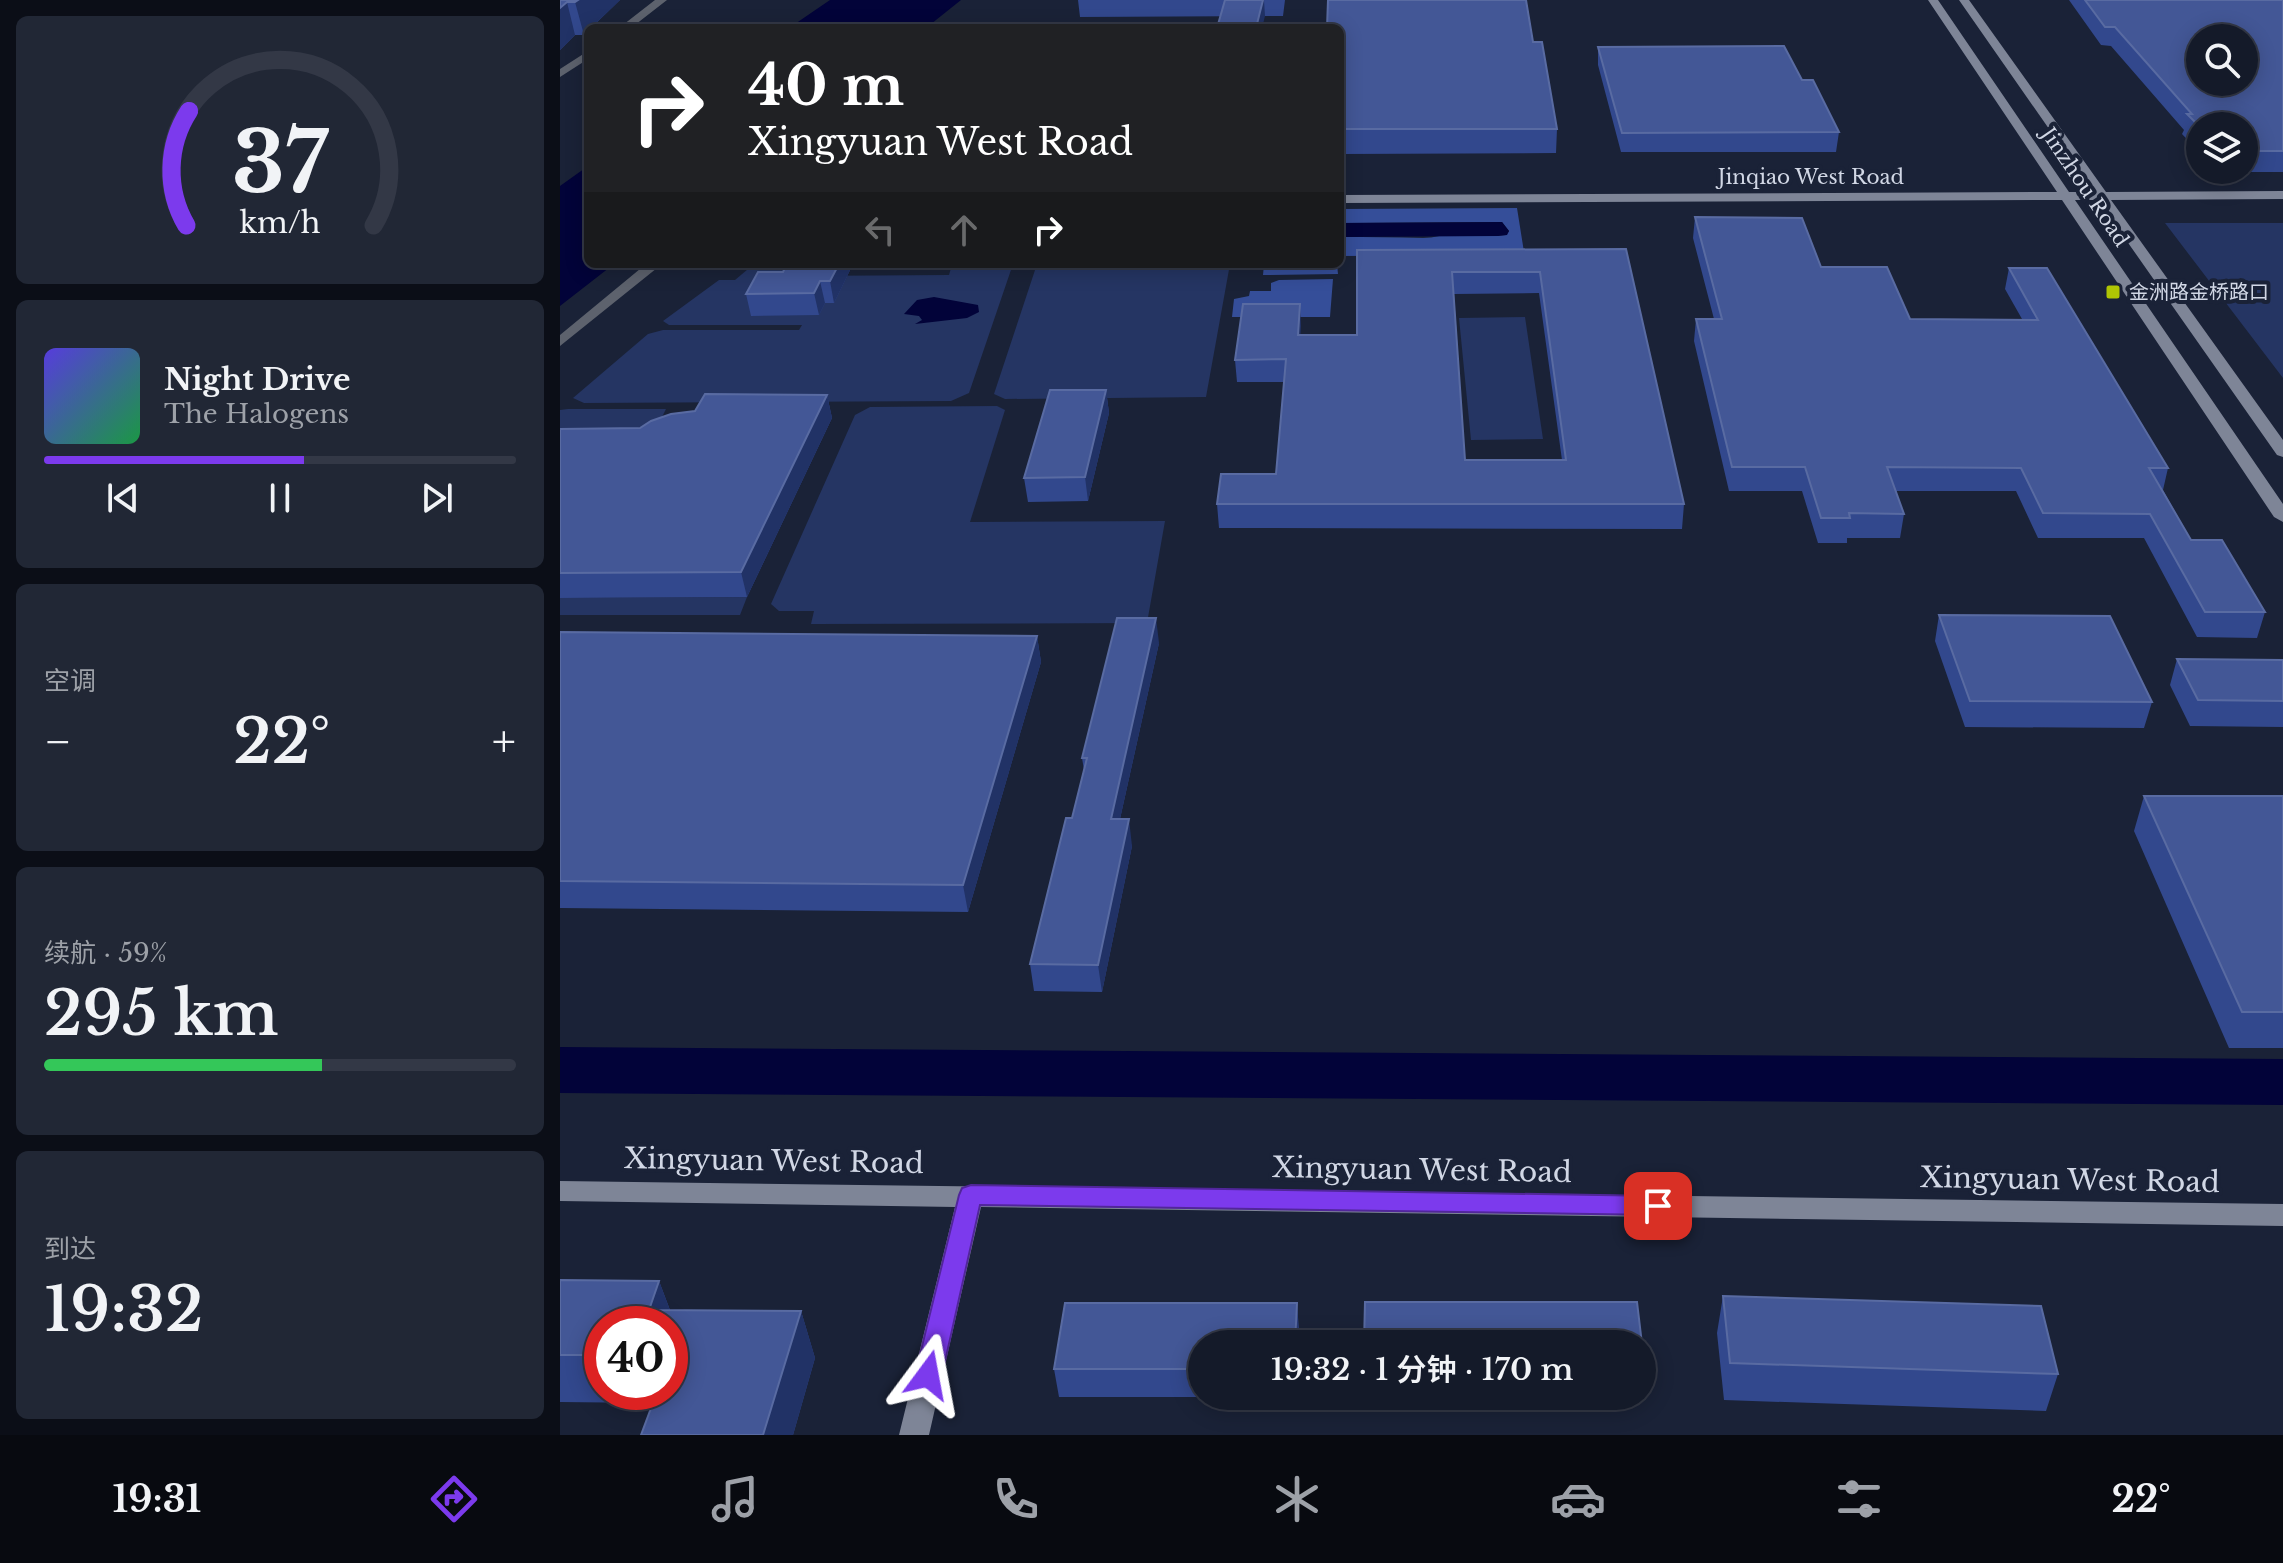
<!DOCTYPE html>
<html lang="zh">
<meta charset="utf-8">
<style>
body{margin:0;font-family:"Libre Baskerville","Noto Sans SC",serif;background:#212735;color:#f1f3f6;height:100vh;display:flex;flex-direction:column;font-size:30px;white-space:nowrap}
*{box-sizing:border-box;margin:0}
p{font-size:26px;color:#9da1a8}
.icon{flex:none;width:44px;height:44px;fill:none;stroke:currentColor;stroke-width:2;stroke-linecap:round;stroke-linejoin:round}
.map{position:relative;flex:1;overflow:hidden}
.sheet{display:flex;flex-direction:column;gap:16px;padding:16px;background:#0b0e17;width:560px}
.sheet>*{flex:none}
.hud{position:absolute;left:24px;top:24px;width:760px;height:244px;border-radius:12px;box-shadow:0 4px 20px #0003,0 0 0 2px #333846;background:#202124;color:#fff;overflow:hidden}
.fabs{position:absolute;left:1626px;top:24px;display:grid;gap:16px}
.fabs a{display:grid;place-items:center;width:72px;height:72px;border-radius:50%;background:#141a29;box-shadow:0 4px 20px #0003,0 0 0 2px #333846;font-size:40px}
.speed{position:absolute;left:24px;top:1306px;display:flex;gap:16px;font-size:40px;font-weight:700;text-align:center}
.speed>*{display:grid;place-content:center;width:104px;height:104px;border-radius:50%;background:#141a29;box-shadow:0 4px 20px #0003,0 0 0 2px #333846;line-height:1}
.speed .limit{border:12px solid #d22;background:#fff;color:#111}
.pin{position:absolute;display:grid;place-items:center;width:68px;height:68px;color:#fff;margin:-34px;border-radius:16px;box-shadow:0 4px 12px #0006}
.me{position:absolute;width:88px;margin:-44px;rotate:13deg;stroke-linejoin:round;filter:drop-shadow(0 0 6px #0008)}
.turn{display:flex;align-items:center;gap:28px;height:168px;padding:0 32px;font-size:36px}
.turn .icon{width:104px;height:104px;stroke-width:2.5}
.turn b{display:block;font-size:56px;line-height:68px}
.lanes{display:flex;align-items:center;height:76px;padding:0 32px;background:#0003;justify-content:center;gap:40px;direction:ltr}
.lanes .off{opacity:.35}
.big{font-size:60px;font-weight:600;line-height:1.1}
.sheet .card{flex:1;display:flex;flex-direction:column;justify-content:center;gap:12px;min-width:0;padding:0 28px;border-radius:12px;background:#212735}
.sheet .dial{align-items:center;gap:0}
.dial svg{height:208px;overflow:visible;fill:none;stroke:#333846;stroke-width:7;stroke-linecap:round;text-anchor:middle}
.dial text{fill:#f1f3f6;stroke:none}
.song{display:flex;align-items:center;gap:24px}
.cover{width:96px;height:96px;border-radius:12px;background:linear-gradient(135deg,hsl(250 70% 55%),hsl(140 70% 35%))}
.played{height:8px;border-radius:4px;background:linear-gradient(90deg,#7c3aed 55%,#333846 55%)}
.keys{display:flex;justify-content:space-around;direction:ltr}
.heat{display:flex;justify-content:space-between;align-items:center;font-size:44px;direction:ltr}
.charge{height:12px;border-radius:6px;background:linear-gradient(90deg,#34c759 59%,#333846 0)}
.trip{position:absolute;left:628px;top:1330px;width:468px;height:80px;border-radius:40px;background:#141a29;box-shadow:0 4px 20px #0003,0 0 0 2px #333846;font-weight:600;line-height:80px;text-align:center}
.tab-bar{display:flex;height:128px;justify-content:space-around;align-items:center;background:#080a10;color:#9da1a8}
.tab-bar .icon{width:56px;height:56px}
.tab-bar .on{color:#7c3aed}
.tab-bar b{font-size:36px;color:#f1f3f6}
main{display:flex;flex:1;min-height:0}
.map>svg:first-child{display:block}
.green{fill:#253563}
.forest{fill:#354e99}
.water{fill:#020339}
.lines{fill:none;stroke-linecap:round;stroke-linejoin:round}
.river{fill:#020339;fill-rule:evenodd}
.street{fill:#5d626d;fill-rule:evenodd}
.secondary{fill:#7e8597;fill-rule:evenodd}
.wall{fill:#32488d;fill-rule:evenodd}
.shaded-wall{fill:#213266}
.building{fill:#435796;stroke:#596ba2;stroke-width:2;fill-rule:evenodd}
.route{fill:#7c3aed;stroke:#51269a;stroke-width:2}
.poi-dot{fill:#afc504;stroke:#1a2237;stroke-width:3}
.labels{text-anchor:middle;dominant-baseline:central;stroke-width:8;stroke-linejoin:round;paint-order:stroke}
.far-street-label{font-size:20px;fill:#d1d7e5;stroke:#1a2237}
.far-poi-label{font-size:20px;fill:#d1d7e5;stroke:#1a2237;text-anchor:start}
.near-street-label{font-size:28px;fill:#d1d7e5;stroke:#1a2237}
</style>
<main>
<section class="sheet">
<div class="card dial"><svg viewBox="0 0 100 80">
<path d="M14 69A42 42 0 1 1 86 69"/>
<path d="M14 69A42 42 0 0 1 15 25" stroke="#7c3aed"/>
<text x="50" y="56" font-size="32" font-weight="700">37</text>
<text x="50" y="72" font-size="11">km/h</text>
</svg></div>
<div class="card">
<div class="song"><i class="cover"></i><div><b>Night Drive</b><p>The Halogens</p></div></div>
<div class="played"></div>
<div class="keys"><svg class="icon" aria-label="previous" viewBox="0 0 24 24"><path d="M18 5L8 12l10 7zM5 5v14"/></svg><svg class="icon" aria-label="pause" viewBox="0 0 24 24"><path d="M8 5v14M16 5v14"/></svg><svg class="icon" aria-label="next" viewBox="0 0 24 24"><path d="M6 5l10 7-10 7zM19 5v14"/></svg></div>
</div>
<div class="card"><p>空调</p>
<div class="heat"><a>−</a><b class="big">22°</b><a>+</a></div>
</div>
<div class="card"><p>续航 · 59%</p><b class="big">295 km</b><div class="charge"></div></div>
<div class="card"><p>到达</p><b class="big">19:32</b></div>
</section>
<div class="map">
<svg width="1723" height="1435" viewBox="0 0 1723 1435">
<rect width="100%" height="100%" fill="#1a2237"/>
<path class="green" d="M1605,223h118v155z
M194,264h49l-6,12 152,-1 2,-7h12l1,-4h49l-44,129 -18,8 -367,2 -11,-5 75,-64 15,-4h136l3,-5h-133l-6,-4 56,-41h16z
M477,264h193l-24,133 -201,2 -11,-5z
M965,317l18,122 -72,1 -12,-122z
M437,406l8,4 -35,112 195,-1 -18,102 -336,1 3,-13h-35l-8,-7 84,-189 15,-8z
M8,409h98l-9,18h-18l-16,25h-63v-42z
M187,597l-7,18h-180v-17z"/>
<path class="forest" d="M957,208l7,44 -5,3 -179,1v-19c28,0 55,0 83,1 11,0 22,-4 32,-4 18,0 34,3 51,1l3,-4 -7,-9 -162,1v-14z
M704,264h73l1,10 -75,1z
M773,279l-3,38h-98l2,-18 15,-3 1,-5h21v-8l8,-3z"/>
<path class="water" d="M270,0h131l-35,28h-137z
M28,166v98h26l-54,42v-120z
M942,222l7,9 -2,4 -9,1 -158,1v-14z
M374,297l44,8 1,7 -12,6 -52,6 7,-4 -3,-4 -15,-2 13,-14z"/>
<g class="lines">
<path class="river" d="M0,1047l1723,12v46l-1723,-12z"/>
<path class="street" d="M95,0h12l-36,28h-12z
M28,51v8l-28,18v-8z
M86,264h16l-102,82v-11z"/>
<path class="secondary" d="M1368,0h10l131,192h24l-134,-192h10l137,192 177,-1v8l-172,1 172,240v17l-6,-2 -179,-255h-23l208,304v18l-9,-5 -212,-317 -722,3v-8l717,-3z
M0,1181l1723,23v22l-1302,-19 -52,228h-30l56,-228 -395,-6z"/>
</g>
<path class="wall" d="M0,0h60l-29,28h-3v3l-4,4h-9l-15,15z
M518,0h207l-2,16 -203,1z
M1509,0h214v172h-65l-2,-2h28v-44h-44v27l-18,-19 2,-4 -73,-84 -10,-1z
M780,28l193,14 24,87 -1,24 -216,1z
M1038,47l204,33 37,52 -3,20h-215l-23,-87z
M1135,217l126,50 89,52h112l-17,-30 4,-21 159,200 -5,22 28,50 74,72 -8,26 -60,-1 -53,-99h-106l-22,-47h-120l8,23 -4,24h-53v5h-29l-16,-52h-73l-35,-150 2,-22h18l-21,-81z
M1066,249l58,255 -2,25 -463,-1 -2,-24 59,-30 8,-92h-47l-2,-22 65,-56v31h57v-85zM979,293l23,167h-97l-11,-166z
M293,264l-19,39h-9l-6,12 -68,1 -5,-22 37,-22z
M546,390l3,23 -21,88 -60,1 -4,-24z
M267,395l5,23 -85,179 -187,1v-169l80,-1z
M1379,615l213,87 -8,26 -179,-1 -30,-86z
M0,632l477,4 4,26 -73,250 -408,-4z
M599,643l-39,176 12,27 -30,146 -68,-1 -4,-27 42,-146 12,-48 -2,-12z
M1617,659l106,1v67l-93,-1 -20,-41z
M1584,796h139v252h-54l-95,-217z
M0,1280l99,1 11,29 131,1 14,47 -22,77h-152l12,-32 -93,-1zM42,1324h68v68h-68z
M1163,1296l335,78 -12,37 -322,-11 -7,-67z
M737,1303l2,28 -97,13v52l94,1h-237l-5,-28z
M1082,1344l3,24 -3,24z
M804,1396h278v1z"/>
<path class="shaded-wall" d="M18,0h42l-29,28h-3v3l-4,4 -9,-33z
M703,0h1l1,16 -3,12h-6z
M7,2l8,33 -15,15v-42z
M279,264h14l-19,39 -4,-22z
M260,281l5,22 -6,12 -5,-22z
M740,304l1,22 -2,32 -1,-23z
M546,390l3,23 -21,88 -3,-24z
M267,395l5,23 -85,179 -6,-25z
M596,618l3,25 -45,203 -3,-27z
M477,636l4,26 -73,250 -5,-27z
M569,819l3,27 -30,146 -4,-27z
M99,1281l18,48 -28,-19z
M737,1303l1,41h-3z
M241,1311l14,47 -22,77h-30z"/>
<path class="building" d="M0,0h18l-3,2h-8l-7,6z
M665,0h38l-7,28h-39z
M768,0h198l7,42h9l15,87h-217v-101h-13z
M1525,0h198v151h-39v-25h-44v1l-13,-13h5l-77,-87h-10zM1640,38h44v44h-44z
M1224,46l18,34h11l26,52 -217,1 -24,-86z
M1135,217l107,1 19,49h66l23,52 128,1 -29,-52h38l121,200h-19l42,72h31l43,72h-60l-55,-98 -107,-1 -22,-45 -134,-1 17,47 -55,-1 1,5h-29l-16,-51h-73l-36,-148h26z
M1066,249l58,255h-467l4,-30h55l10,-115 -51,1 8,-56h57l-2,31h59v-85zM892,272h88l26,188h-101z
M227,264h52l-9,17h-10l-6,12 -68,1 12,-22h25z
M490,390h56l-21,87 -61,1z
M145,394l122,1 -86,177 -181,1v-144l80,-1 11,-7 20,-7 24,-3z
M1379,615l171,1 42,86 -182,-1z
M557,618h39l-45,201h18l-31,146 -68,-1 36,-146h6l15,-60h-5z
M0,632l477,4 -74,249 -403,-4z
M1617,659l106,1v41l-85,-1z
M1584,796h139v216h-41z
M0,1280l99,1 -10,29 152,1 -38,124h-122l16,-43h13v-68h-68v31h-42z
M1163,1296l318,10 17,68 -328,-11z
M805,1302h272l5,42h-278z
M505,1303h232l-2,41h-93v25h-148z
M1082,1344l3,24h-3z"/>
<path class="route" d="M411,1185l687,11 9,3 3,7 -3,6 -9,3 -678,-10 -38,170 -4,8 -10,3 -9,-3 -4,-8 44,-180 3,-7z"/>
<rect class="poi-dot" x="1545" y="284" width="16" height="16" rx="4"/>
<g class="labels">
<g class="far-street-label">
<text x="1251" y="177">Jinqiao West Road</text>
<text transform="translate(1525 187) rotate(56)">Jinzhou Road</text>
</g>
<g class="far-poi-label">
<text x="1569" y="292">金洲路金桥路口</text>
</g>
<g class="near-street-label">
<text transform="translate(214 1161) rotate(1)">Xingyuan West Road</text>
<text transform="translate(862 1170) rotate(1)">Xingyuan West Road</text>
<text transform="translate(1510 1180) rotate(1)">Xingyuan West Road</text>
</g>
</g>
</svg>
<div class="fabs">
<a><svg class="icon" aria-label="search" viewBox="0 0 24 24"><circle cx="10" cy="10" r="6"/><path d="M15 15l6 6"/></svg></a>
<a><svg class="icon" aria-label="layers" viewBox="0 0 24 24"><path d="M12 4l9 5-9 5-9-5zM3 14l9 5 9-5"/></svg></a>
</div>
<div class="speed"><div class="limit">40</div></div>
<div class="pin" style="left:1098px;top:1206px;background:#d93025"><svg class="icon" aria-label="arrive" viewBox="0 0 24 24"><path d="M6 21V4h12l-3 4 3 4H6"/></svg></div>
<svg class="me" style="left:368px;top:1375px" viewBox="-20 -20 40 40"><path d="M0-17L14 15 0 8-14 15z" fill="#7c3aed" stroke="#fff" stroke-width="4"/></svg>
<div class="trip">19:32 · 1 分钟 · 170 m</div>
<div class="hud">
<div class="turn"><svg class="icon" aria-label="right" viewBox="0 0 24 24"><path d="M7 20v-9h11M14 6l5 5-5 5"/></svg><div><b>40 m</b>Xingyuan West Road</div></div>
<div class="lanes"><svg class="icon off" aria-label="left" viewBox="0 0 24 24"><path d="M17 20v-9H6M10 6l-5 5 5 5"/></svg><svg class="icon off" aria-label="ahead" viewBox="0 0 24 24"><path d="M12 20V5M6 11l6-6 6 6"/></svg><svg class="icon" aria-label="right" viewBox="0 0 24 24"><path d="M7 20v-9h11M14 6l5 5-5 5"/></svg></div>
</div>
</div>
</main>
<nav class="tab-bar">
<b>19:31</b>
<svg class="icon on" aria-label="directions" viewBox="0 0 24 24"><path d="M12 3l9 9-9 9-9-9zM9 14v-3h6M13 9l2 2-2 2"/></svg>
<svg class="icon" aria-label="music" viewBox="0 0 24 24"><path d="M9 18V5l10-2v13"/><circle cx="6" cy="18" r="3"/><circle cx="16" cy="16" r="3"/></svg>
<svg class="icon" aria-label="phone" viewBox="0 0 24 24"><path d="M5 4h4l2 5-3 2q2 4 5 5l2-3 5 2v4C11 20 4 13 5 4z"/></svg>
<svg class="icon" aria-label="climate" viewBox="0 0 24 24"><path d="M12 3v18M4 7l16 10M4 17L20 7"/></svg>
<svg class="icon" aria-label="car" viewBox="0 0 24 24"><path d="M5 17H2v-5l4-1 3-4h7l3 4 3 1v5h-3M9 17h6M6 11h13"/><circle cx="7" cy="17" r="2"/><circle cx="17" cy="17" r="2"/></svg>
<svg class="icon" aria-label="filters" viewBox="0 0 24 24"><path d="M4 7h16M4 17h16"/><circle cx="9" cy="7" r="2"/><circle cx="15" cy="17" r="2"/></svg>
<b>22°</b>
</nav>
